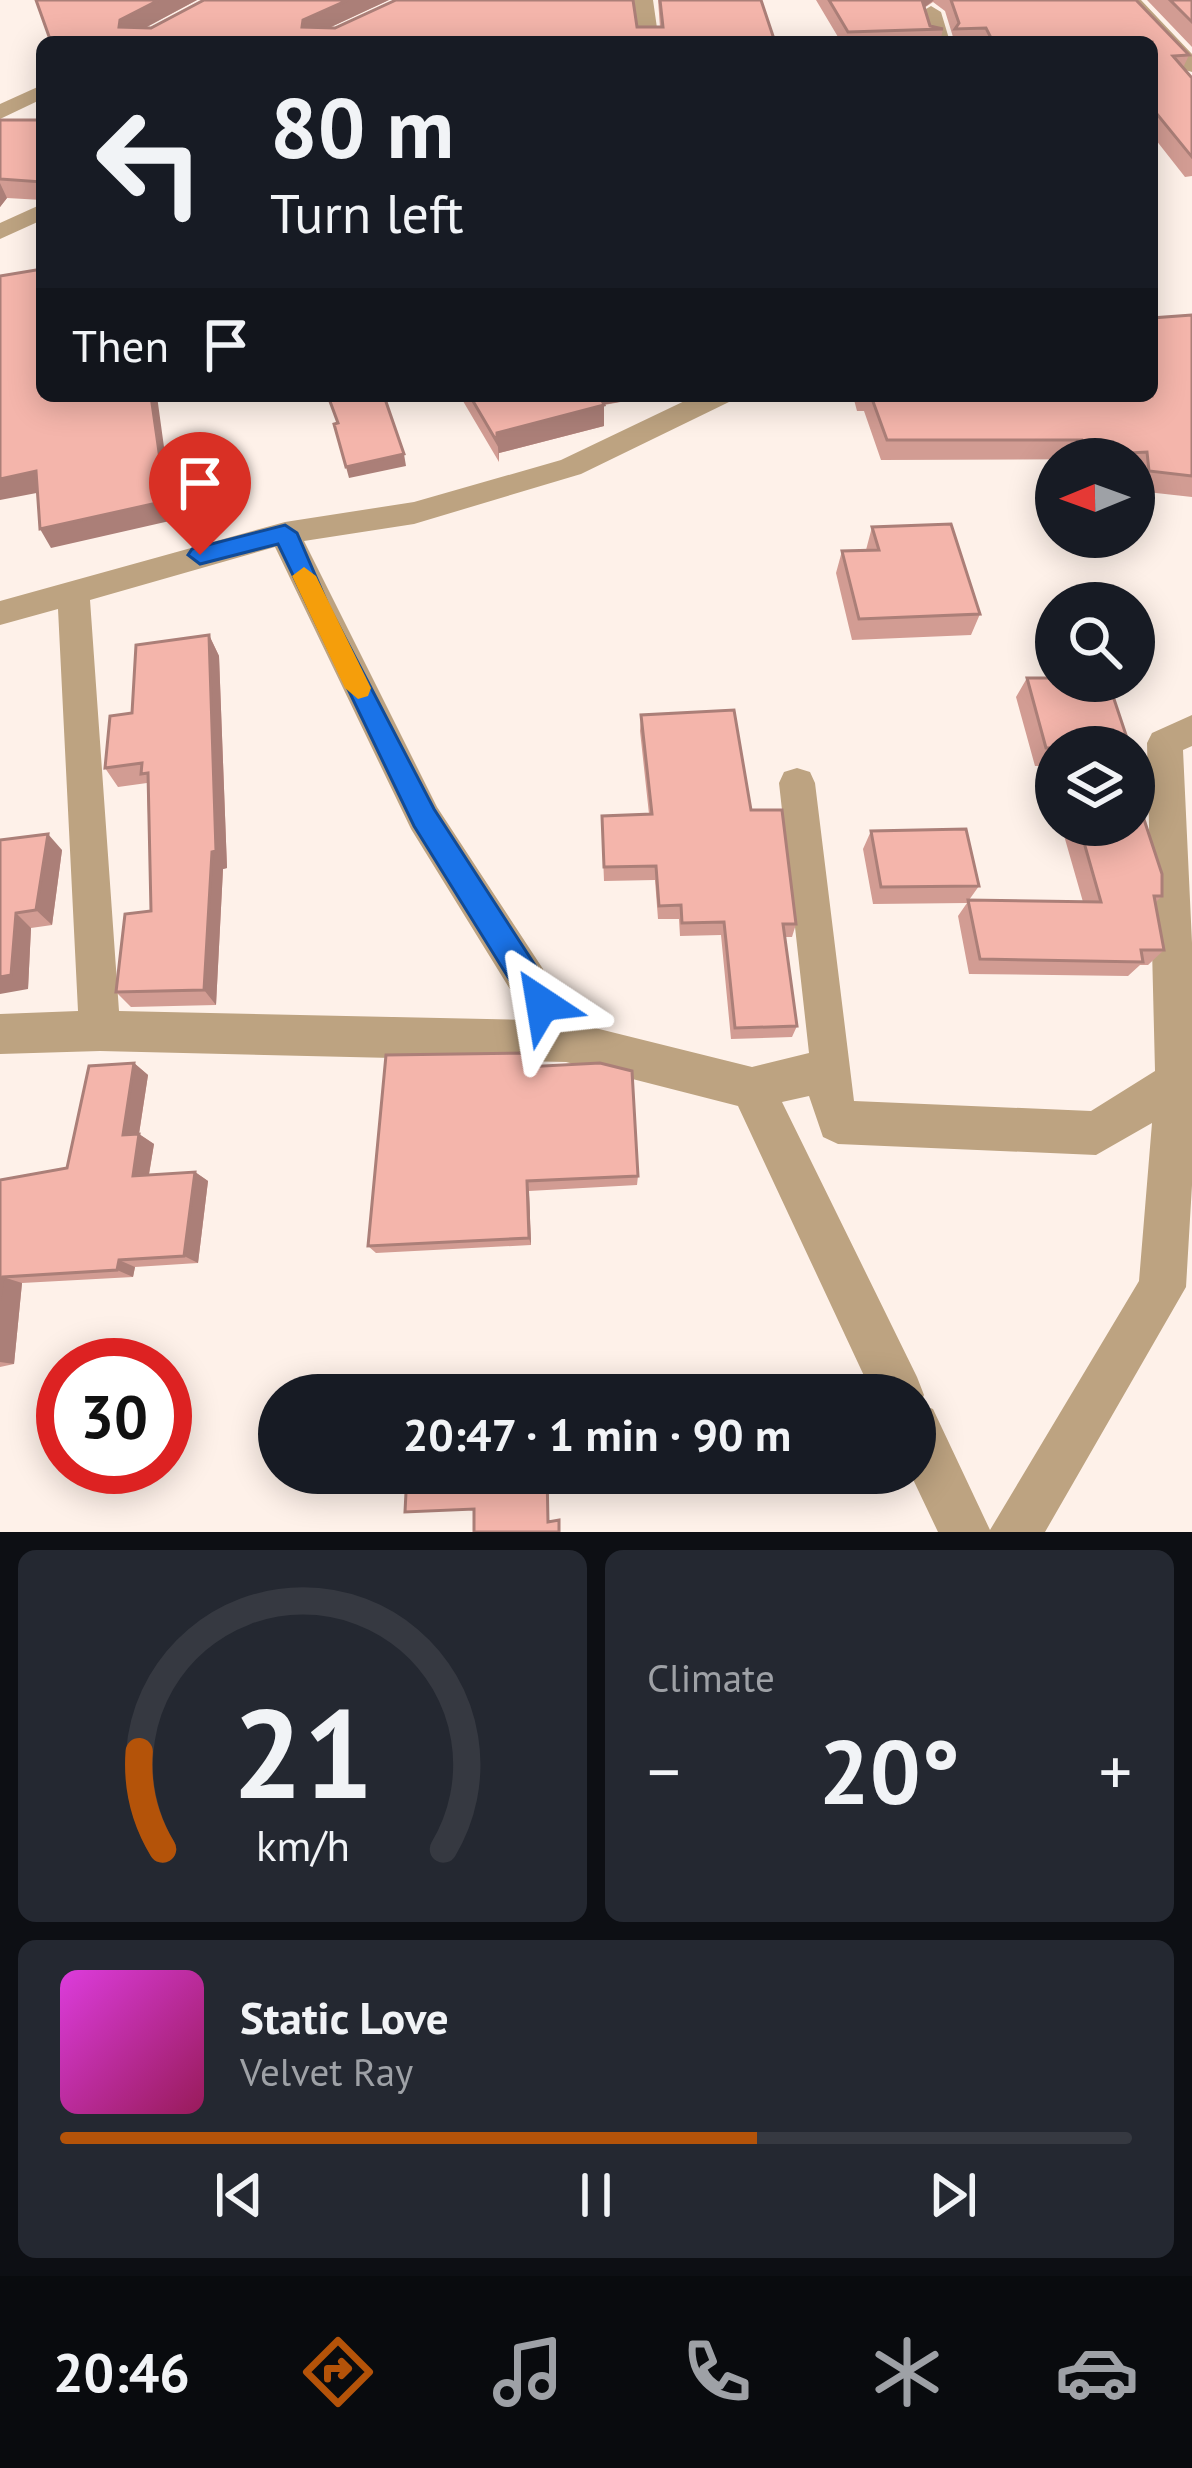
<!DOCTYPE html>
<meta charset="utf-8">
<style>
body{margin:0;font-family:"PT Sans",sans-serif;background:#242831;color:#f1f3f6;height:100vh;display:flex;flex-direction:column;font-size:45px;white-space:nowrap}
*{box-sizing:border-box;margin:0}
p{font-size:39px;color:#9ea1a6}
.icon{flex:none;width:66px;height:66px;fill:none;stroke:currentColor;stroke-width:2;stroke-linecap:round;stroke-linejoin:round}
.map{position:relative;height:1532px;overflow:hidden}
.side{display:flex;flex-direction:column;gap:18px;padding:18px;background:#0d0f14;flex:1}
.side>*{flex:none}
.guide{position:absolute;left:36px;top:36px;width:1122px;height:366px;border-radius:18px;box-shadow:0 6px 30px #0003;background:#171b24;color:#f1f3f6;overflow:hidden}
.needle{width:78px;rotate:269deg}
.buttons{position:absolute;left:1035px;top:438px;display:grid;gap:24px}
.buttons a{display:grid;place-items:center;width:120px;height:120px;border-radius:50%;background:#171b24;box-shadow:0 6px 30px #0003;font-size:60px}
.speed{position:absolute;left:36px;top:1338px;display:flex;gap:24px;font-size:60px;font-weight:700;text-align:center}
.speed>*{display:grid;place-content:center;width:156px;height:156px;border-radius:50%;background:#171b24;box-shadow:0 6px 30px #0003;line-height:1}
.speed .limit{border:18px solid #d22;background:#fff;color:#111}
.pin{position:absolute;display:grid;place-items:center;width:102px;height:102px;color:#fff;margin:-123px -51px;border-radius:50% 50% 50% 0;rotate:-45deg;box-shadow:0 0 12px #0007}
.pin .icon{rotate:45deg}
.me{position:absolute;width:132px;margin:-66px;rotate:327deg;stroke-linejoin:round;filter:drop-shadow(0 0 9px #0008)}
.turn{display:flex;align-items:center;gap:42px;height:252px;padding:0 36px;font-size:54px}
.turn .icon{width:156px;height:156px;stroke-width:2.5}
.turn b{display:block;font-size:84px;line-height:102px}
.then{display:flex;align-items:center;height:114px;padding:0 36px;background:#0003;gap:24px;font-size:45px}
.big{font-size:90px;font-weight:800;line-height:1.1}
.side .widget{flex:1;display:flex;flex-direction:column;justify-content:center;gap:18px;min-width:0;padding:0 42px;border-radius:18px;background:#242831}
.side .dial{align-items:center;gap:0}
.dial svg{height:312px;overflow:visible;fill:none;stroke:#363941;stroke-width:7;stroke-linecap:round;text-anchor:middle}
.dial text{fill:#f1f3f6;stroke:none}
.song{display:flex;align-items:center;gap:36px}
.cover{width:144px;height:144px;border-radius:18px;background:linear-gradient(135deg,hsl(300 70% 55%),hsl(330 70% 35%))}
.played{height:12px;border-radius:6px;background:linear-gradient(90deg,#b45309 65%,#363941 65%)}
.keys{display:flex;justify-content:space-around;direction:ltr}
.heat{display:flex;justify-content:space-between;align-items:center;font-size:66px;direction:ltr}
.side .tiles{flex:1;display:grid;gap:18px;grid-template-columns:1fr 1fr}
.widget:last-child{grid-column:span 2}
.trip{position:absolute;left:258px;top:1374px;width:678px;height:120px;border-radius:60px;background:#171b24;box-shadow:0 6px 30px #0003;font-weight:800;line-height:120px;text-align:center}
.tab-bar{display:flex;height:192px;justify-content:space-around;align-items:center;background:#090b0e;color:#9ea1a6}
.tab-bar .icon{width:84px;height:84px}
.tab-bar .active{color:#b45309}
.tab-bar b{font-size:54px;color:#f1f3f6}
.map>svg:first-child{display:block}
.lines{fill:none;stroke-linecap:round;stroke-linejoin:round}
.minor{fill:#bda381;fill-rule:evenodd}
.wall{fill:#d29c93}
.shaded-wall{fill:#ab7f78}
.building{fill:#f4b5ab;stroke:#ab7f78;stroke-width:3}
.route{fill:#1a73e8;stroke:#114b97;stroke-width:3}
.slow{fill:#f59e0b}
</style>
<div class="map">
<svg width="1192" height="1532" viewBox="0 0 1192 1532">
<rect width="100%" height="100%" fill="#fef1e9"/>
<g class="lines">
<path class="minor" d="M633,0h20l6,42h-20z
M1120,0h21l51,54v18l-7,-2z
M931,6l10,6 9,30h-20l-9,-30z
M42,85v14l-42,20v-15z
M42,204v16l-42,19v-16z
M695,396h38l-4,6 -148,72 -167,50 -110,17 133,266 142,217 173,43 57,-14 -30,-270 5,-11 13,-4 13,4 5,11 39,318 237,10 64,-40 -8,-328 5,-10 40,-18v31l-9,4 9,193v242l-6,102 -141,245h-107l-28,-59h5v-78h-42l-135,-289 -172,-44 -466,-11 -100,3v-40l78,-3 -20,-402 -58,16v-24l285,-79 129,-20 147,-42zM275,547l136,282 118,191 -410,-9 -29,-411zM809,1096l14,41 15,7 258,11 56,-32 -13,158 -149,249 -57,-121 -13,-5 4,-9 -7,-18 -135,-275z"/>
</g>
<path class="wall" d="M36,0h161l-52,28 244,-28 -60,28 331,-1 -2,-27h103l14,42h-724z
M816,0h320l53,55 -6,13 9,10v98l-7,1 -33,-42v-93h-200l1,-5 -8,-26 -12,-9 -9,6 6,18 13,3 -3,13h-99z
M1147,0h45v47z
M0,120h42v80l-35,-2 -7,9z
M1192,315v182l-54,-6 -2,-19h-2v-13l-253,1 -17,-49h-7l-4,-15h299z
M460,396h194l-50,9v21l-105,27v9z
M872,527l108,87 -9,21 -119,5 -16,-67 6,-22 24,-1z
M209,635l10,21 8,212 -4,1 -7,136 -85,2 -15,-15 35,-81 -4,-128 -29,4 -13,-19 27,-55z
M1027,678l29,69v58l-11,-39h-10l-19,-69z
M641,715l110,95 45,114 -4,13h-8l13,89 -5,11 -61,2 -10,-104 -41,1 -1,-17h-21l-3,-39 -51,1 -2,-51 47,-16 -9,-83z
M1061,825h73l28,71 -7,7 9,47 -16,15h-8l-12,11 -159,-2 -11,-58 9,-13 -94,1 -10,-55 8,-18 108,55 -10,14 114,2z
M0,840l62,10 -10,75 -21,3 -3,61z
M134,1063l14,12 -9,59 15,10 -5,31 46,-3 13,9 -10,82 -63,4 -2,10 -111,6 -8,81 -14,3v-187l67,-12z
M527,1067l111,109 -1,9 -108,6 2,54 -155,8 -8,-7z"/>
<path class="shaded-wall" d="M159,0h38l-71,38 -7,-11 1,-7z
M348,0h41l-82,38 -5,-11 1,-7z
M920,0h14l-17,13z
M0,183l7,15 -7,9z
M151,396h6l17,124 -123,28 -11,-19z
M595,396h59l-59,10z
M604,405v21l-105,27v9l-2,-29z
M404,454l2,12 -57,12 -3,-11z
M36,471l11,20 -47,9v-21z
M209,635l10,21 8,212 -4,1 -7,136 -12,-15z
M48,834l14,16 -10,75 -16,-15z
M16,913l15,15 -3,61 -28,5v-17z
M134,1063l14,12 -10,65 1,-6 15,10 -7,41 -14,-9 -10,-41z
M195,1172l13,9 -10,82 -14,-7z
M527,1181l2,10 2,54 -2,-7z
M119,1260l16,7 -2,10 -16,-7z
M3,1277l19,6 -8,81 -14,-2v-62z"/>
<path class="building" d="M36,0h123l-39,20 -1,7 32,1 53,-28h144l-45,20 -1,7 33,1 61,-28h237l4,27h26l-3,-27h101l14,42h-724z
M829,0h93l8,26 13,3 -95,3z
M951,0h185l53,55 -16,1 19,22v79l-40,-49v-66h-159l-7,-14 -31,1 4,-6z
M1170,0h22v22z
M0,120h42v62l-42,-3z
M42,269v127h109l15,105 -126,28 -4,-58 -36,8v-203z
M1192,315v161l-43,-5 -2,-19 -57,3 -8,-15h-195l-16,-44h281v-78z
M328,396h56l20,58 -58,13 -12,-43 4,-1z
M470,396h130l4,9 -107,28v9z
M951,524l29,90 -121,5 -17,-68 37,-1 -7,-23z
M209,635l7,216 -4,1 -8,138 -88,2 9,-78 26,-3 -3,-138 -7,1 1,-11 -37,5 5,-52 22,-3 4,-68z
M1027,678h29v3h52l22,66 -84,1z
M734,710l17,100h31l14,114h-13l14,102 -62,2 -11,-106 -42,1 -1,-18 -22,1 -3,-40 -52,1 -2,-51 50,-2 -11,-99z
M1134,789l28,85v22h-8l10,54h-23l2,12 -163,-3 -12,-59 133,2 -22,-77h55z
M966,829l13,57 -98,1 -10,-56z
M48,834l-12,76 -20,3 -5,62 -11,2v-137z
M525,1053v14l75,-4 32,8 6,105 -111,5 2,57 -161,8 18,-191z
M134,1063l-11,72 16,-1 -6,42 62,-4 -11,84 -65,4 -2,10 -114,7 -3,23v-120l67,-12 22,-102z
M407,1473h140l1,49 11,-2v12h-85v-23l-69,3z"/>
<path class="route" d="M285,525l12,8 32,74 105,202 119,184 5,11 -5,10 -11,5 -11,-5 -117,-188 -136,-282 -78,20 -12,-9 4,-6z"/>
<path class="slow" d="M304,567l12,9 55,112 -3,8 -10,3 -13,-11 -53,-112z"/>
</svg>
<div class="buttons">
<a><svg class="needle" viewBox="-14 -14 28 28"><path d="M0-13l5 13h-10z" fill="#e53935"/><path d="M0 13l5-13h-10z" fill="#9ea1a6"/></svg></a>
<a><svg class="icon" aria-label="search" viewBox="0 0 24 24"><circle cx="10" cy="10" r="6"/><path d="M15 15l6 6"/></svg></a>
<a><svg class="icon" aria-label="layers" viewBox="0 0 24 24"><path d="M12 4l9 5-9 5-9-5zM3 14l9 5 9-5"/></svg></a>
</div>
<div class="speed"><div class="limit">30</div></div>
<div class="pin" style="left:200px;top:555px;background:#d93025"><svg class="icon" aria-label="arrive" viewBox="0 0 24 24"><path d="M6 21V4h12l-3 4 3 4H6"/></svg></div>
<svg class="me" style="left:542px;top:1004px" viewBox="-20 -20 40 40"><path d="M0-17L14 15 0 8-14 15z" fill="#1a73e8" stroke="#fff" stroke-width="4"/></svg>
<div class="trip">20:47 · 1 min · 90 m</div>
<div class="guide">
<div class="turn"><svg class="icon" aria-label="left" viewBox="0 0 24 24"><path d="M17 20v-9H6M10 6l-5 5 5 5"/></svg><div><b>80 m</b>Turn left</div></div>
<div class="then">Then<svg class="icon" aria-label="arrive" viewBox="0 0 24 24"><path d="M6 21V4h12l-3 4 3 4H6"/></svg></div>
</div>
</div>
<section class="side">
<div class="tiles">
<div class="widget dial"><svg viewBox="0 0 100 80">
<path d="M14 69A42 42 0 1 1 86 69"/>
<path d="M14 69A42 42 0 0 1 8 44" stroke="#b45309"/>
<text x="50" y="56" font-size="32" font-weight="700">21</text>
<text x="50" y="72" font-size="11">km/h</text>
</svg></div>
<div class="widget"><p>Climate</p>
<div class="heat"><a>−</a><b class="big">20°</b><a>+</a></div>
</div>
<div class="widget">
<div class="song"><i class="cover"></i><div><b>Static Love</b><p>Velvet Ray</p></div></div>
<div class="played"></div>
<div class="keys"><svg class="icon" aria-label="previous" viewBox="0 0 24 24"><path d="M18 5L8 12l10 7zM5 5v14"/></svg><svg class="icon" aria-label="pause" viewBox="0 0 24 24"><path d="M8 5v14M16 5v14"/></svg><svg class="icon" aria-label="next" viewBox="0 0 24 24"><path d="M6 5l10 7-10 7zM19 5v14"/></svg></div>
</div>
</div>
</section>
<nav class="tab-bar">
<b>20:46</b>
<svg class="icon active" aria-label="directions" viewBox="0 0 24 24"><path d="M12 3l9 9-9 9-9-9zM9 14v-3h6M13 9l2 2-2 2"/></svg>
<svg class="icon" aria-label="music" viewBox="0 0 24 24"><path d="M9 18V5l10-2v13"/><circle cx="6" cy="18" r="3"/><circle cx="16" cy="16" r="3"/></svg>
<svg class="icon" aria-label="phone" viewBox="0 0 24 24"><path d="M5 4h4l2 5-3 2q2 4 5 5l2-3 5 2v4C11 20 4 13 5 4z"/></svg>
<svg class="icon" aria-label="climate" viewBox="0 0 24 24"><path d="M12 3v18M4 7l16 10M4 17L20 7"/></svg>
<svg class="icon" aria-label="car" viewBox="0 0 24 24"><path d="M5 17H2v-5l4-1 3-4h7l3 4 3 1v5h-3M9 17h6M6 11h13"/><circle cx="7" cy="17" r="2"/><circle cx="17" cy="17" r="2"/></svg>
</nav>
